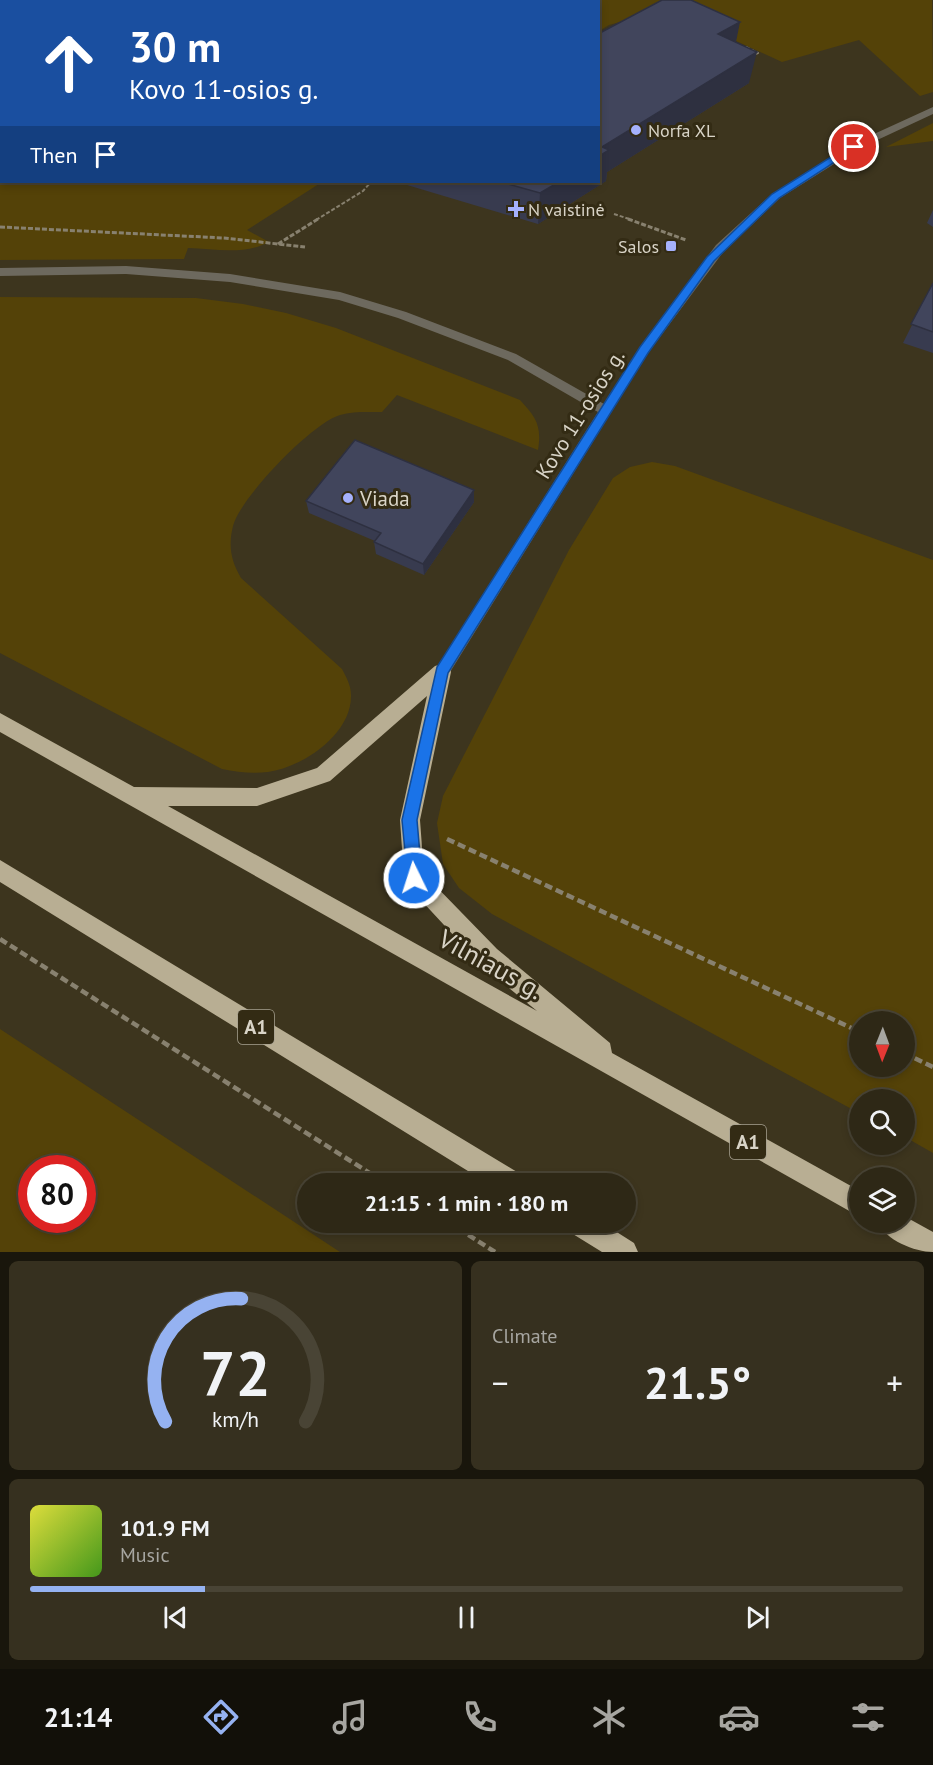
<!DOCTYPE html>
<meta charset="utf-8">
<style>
body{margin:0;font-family:"PT Sans",sans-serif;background:#36301f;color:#f1f3f6;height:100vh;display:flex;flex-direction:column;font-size:22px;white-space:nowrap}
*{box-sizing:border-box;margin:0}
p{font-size:20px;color:#a7a6a1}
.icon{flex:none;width:33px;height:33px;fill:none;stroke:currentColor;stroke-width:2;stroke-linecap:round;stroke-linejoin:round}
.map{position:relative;height:1252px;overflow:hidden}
.panel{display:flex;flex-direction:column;gap:9px;padding:9px;background:#19160c;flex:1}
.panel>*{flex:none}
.guide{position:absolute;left:0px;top:0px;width:600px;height:183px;box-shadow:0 3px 9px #0003,0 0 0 2px #494435;background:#1a4fa0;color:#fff;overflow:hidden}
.needle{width:39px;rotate:181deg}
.fabs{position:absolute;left:849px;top:1011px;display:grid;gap:12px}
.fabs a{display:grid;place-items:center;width:66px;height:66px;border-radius:50%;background:#2e2816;box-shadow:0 3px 9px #0003,0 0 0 2px #494435;font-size:30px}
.speed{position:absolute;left:18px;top:1155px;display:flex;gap:12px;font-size:30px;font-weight:700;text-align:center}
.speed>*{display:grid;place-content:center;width:78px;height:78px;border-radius:50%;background:#2e2816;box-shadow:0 3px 9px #0003,0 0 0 2px #494435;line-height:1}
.speed .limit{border:9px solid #d22;background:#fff;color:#111}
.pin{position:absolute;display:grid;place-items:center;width:51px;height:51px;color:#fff;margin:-26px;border:3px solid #fff;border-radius:50%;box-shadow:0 2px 6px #0007}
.me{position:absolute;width:66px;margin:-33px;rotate:356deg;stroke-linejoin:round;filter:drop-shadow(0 0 4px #0008)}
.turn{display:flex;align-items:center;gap:21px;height:126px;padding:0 30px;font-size:27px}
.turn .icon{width:78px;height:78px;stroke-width:2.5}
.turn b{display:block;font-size:42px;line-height:51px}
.then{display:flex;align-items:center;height:57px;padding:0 30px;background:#0003;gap:12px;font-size:22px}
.big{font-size:45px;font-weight:600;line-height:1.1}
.panel .widget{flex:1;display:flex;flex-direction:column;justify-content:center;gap:9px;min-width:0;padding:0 21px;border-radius:9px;background:#36301f}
.panel .dial{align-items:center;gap:0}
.dial svg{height:156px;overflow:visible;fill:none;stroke:#494435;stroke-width:7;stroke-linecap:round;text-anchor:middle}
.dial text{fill:#f1f3f6;stroke:none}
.song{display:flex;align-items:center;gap:18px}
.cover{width:72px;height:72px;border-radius:9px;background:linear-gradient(135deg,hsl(60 70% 55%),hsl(100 70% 35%))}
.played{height:6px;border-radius:3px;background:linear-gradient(90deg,#95b2f1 20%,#494435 20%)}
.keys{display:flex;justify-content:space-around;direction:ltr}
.heat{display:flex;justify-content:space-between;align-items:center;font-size:33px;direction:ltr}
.panel .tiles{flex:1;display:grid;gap:9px;grid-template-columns:1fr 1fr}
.widget:last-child{grid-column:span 2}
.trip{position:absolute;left:297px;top:1173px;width:339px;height:60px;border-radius:30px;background:#2e2816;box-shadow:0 3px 9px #0003,0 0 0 2px #494435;font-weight:600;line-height:60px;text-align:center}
.menu{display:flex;height:96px;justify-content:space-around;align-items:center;background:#121009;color:#a7a6a1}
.menu .icon{width:42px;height:42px}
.menu .selected{color:#95b2f1}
.menu b{font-size:27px;color:#f1f3f6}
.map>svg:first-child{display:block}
.green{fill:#544208;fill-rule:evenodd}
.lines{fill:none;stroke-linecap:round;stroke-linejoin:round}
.path-far2{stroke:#88816f;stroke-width:2;stroke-dasharray:4 2;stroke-linecap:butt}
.path-far1{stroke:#88816f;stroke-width:3;stroke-dasharray:5 2;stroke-linecap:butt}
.path{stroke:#88816f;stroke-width:4.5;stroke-dasharray:8 4;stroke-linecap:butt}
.minor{fill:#6d695e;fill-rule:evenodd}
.highway{fill:#b8ae93;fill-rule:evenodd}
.wall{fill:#383b4f}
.shaded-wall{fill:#2e3040}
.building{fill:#41455c;stroke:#2e3040;stroke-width:1.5}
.route{fill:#1a73e8;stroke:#114b97;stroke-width:1.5}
.poi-dot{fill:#a5b1fc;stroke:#332b14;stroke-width:2}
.labels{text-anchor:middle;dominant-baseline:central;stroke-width:6;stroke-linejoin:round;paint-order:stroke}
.far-poi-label{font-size:18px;fill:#d9d4c7;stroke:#332b14;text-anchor:start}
.shield{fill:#332b14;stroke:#a7a191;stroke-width:1.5}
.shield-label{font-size:20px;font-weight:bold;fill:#d9d4c7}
.street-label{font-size:21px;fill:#d9d4c7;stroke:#332b14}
.poi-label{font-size:21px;fill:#d9d4c7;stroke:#332b14;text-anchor:start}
.near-street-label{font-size:26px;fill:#d9d4c7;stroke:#332b14}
</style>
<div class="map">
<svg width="933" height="1252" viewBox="0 0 933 1252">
<rect width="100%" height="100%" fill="#3d351e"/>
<path class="green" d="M578,0h354l1,92 -13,4 -61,-56 -77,22 -116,-53 -57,16 -10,6 -1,-29h-23z
M933,123v18l-47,6z
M0,173l2,9h320l-75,48 22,12c-24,13 -54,7 -81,6l-4,11 -184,1z
M0,297l196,1 47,6 43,9 50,15 184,72c16,17 22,26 18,50l-141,-55 -15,17c-14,0 -29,-1 -42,3 -28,8 -100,83 -107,111 -5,20 -2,35 8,52l101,91c4,8 9,16 9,26 1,39 -48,72 -83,77 -16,2 -31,0 -46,-3l-222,-116z
M652,462l23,4 258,94v593l-28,-16 -1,-37h-44l-1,13 -367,-199 -33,-26 -16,-24 -6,-41 6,-27 126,-246 44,-72 17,-11zM860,1022h44v44h-44z
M0,1029l340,223h-340zM32,1168h50v52h-50z"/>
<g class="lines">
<path class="path-far2" d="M746,47l12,6 -5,2
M614,214l18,6
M316,220l47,-29 8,-9"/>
<path class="path-far1" d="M628,219l58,21
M0,227l224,11 81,9
M278,244l40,-25"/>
<path class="path" d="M447,839l413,193
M0,939l387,245
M904,1053l29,14
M448,1222l47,30"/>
<path class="minor" d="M933,107v7l-75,35 -78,49 -56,53 -76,102 -201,324 -5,2 -5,-2 -3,-5 3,-5 161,-255 -90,-52 -110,-42 -59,-18 -109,-18 -104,-8 -126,2v-8l126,-2 104,8 110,18 66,20 110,42 88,50 36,-57 76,-102 56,-51 78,-49z"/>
<path class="highway" d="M442,664l7,2 2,6 -31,148 4,54 73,75 113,94 2,10 248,138v26l-860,-485v-19l134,74 123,1 60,-20 118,-102zM427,696l-27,124 4,58 3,7 74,80 56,46 -369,-205h89l73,-25z
M0,860l522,315 3,9h-36l-489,-302z
M904,1216l29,16v20c-18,0 -48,-12 -55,-30h26z
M565,1222h36l33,21 4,9h-36l-34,-21z"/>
</g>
<path class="wall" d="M598,34l138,9 13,40 -142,89 -1,9 -68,43 -141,-42h201z
M933,210v17l-6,-4z
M933,283v70l-30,-10z
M306,501l168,1 -50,73 -48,-21 -2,-12 1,-1 -66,-28z"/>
<path class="shaded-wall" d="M740,22l-6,30 -16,-18z
M757,52l-8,31 -142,89 -1,9 -68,43 2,-31 19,-11h39v-25l4,-10z
M474,490v12l-50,73 -1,-11z"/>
<path class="building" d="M662,0h29l49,22 -22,12 39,18 -155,95 7,3 -11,7v-123z
M501,182h58l-19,11z
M933,283v49l-22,-8z
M355,440l119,50 -51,74 -49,-22 7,-9 -75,-32z"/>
<path class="route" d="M850,145l8,2 -79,51 -65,63 -66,92 -200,320 -31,147 5,58 -2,5 -6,2 -6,-2 -6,-63 35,-153 203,-320 67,-90 65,-63z"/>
<g class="poi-dot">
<circle cx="636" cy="130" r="6"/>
<path d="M513 200h6v6h6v6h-6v6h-6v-6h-6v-6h6z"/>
<rect x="665" y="240" width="12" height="12" rx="3"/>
<circle cx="348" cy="498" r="6"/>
</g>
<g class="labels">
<g class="far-poi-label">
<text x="648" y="130">Norfa XL</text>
<text x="528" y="209">N vaistinė</text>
<text x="659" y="246" text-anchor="end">Salos</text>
</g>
<g class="shield">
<rect x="238" y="1010" width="36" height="34" rx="4.5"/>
<rect x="730" y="1125" width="36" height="34" rx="4.5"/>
</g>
<g class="shield-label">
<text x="256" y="1027">A1</text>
<text x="748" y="1142">A1</text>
</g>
<g class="street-label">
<text transform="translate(580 414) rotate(-58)">Kovo 11-osios g.</text>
</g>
<g class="poi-label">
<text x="360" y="498">Viada</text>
</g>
<g class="near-street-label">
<text transform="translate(491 964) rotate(29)">Vilniaus g.</text>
</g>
</g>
</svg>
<div class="fabs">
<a><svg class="needle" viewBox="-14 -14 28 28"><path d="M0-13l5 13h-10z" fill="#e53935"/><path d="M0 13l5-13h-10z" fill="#a7a6a1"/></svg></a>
<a><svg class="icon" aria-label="search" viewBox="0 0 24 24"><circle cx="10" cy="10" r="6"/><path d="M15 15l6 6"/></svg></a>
<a><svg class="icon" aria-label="layers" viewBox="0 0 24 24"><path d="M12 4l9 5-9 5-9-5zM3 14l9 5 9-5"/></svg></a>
</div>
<div class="speed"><div class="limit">80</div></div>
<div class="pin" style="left:854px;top:147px;background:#d93025"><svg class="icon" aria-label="arrive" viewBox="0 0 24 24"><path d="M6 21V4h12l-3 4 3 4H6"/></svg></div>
<svg class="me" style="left:414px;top:878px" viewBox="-20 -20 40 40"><circle r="17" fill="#1a73e8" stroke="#fff" stroke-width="3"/><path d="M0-11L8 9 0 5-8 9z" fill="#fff"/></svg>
<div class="trip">21:15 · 1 min · 180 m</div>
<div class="guide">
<div class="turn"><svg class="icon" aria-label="ahead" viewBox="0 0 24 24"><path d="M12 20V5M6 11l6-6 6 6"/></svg><div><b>30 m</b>Kovo 11-osios g.</div></div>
<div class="then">Then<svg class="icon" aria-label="arrive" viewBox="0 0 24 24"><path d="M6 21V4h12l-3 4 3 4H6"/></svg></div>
</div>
</div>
<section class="panel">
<div class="tiles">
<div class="widget dial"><svg viewBox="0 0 100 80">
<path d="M14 69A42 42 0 1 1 86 69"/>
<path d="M14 69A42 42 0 0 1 53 6" stroke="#95b2f1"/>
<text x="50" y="56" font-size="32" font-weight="700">72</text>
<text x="50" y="72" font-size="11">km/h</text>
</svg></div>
<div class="widget"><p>Climate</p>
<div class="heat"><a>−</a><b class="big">21.5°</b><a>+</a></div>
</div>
<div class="widget">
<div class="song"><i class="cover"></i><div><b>101.9 FM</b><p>Music</p></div></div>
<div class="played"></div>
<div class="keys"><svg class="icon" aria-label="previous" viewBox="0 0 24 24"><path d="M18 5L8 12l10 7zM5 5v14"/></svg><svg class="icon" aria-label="pause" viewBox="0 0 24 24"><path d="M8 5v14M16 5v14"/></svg><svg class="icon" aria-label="next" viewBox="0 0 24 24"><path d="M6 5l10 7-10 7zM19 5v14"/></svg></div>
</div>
</div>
</section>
<nav class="menu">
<b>21:14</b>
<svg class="icon selected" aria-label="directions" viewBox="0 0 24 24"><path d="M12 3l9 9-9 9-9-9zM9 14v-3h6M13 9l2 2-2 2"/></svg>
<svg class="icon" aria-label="music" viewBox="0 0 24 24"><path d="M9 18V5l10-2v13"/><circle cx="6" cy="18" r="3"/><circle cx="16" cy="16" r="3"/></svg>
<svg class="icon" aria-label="phone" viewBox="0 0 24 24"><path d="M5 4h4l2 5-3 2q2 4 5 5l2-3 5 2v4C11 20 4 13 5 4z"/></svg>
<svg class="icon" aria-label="climate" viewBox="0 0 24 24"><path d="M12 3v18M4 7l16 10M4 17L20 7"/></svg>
<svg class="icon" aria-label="car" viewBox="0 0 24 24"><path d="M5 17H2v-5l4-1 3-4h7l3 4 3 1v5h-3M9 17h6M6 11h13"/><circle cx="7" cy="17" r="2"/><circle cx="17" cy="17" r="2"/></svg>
<svg class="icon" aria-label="filters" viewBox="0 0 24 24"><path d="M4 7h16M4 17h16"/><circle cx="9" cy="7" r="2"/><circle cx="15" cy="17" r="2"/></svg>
</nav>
